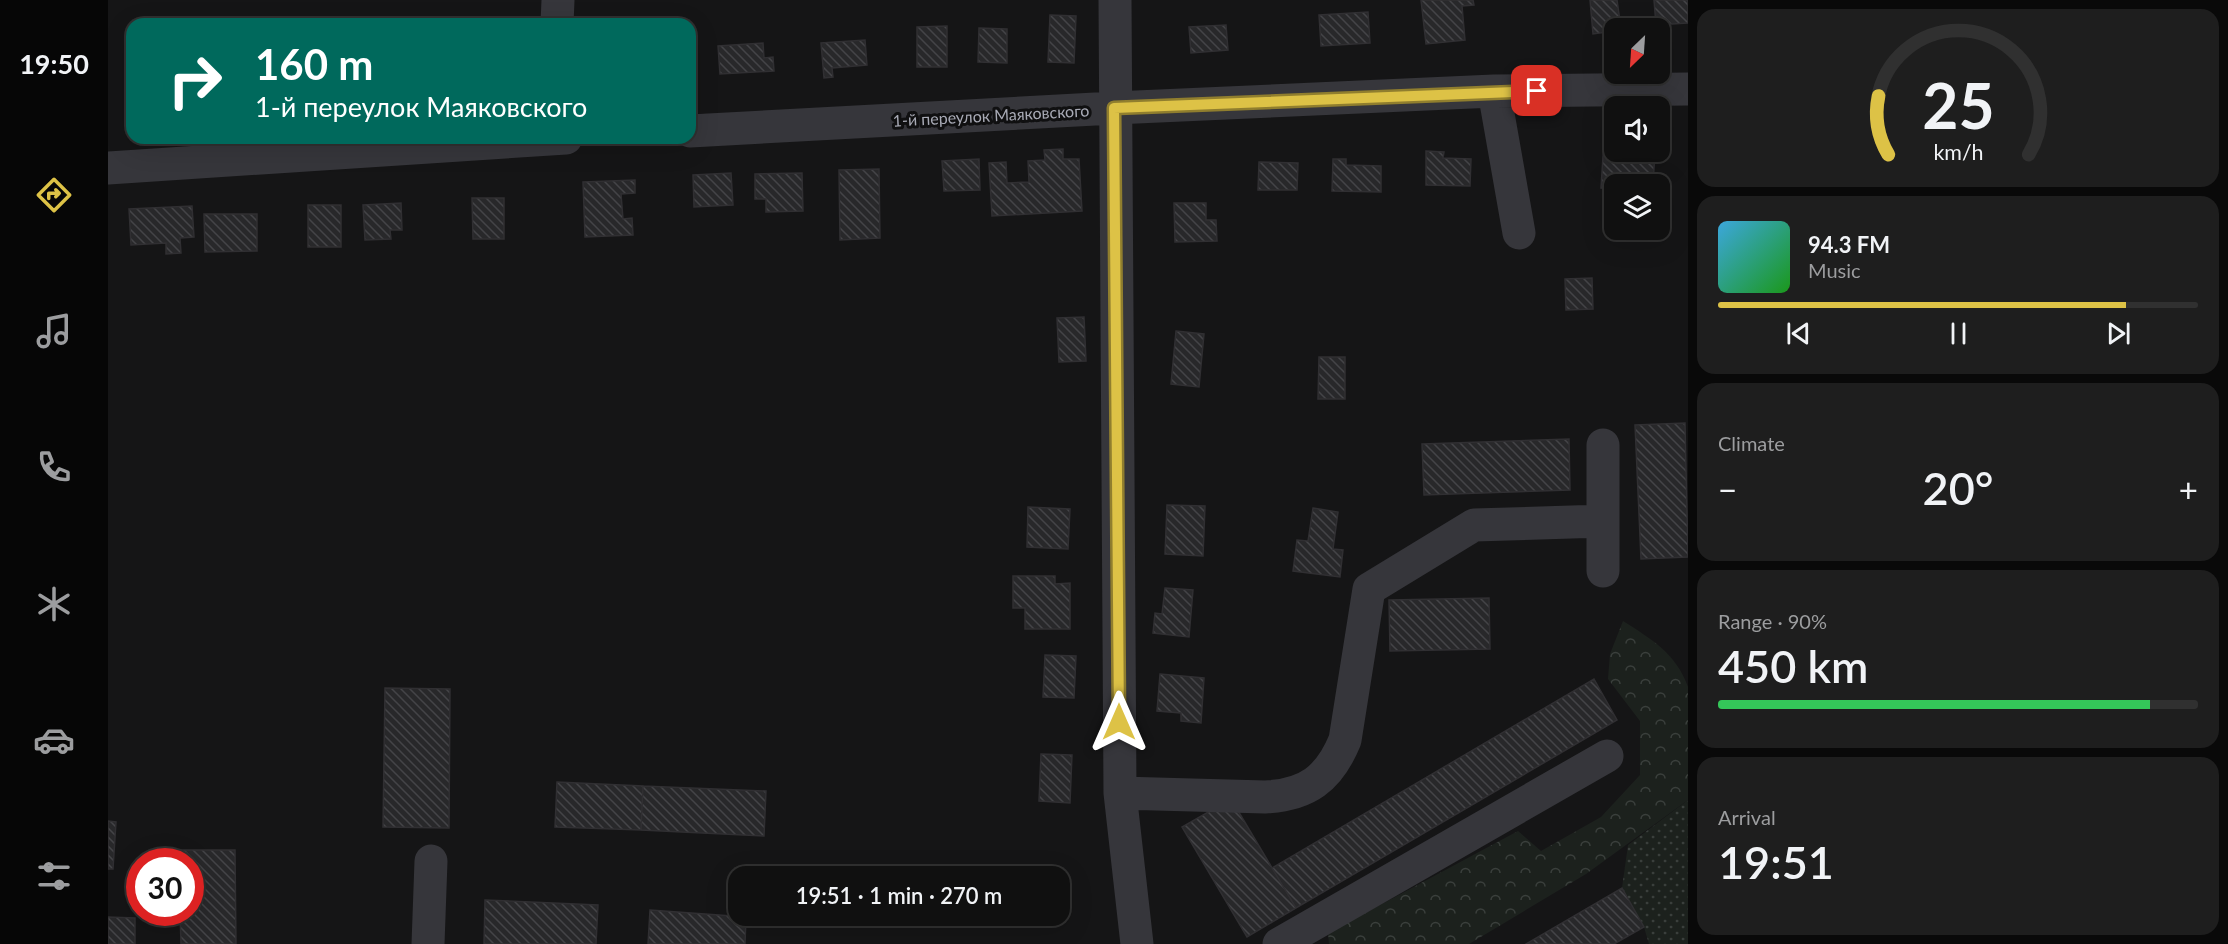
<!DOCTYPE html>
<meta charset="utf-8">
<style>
body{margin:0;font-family:Lato,sans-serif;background:#1e1e1e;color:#f1f3f6;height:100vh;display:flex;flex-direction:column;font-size:22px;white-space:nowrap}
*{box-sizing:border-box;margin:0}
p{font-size:20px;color:#9c9d9f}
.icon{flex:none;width:33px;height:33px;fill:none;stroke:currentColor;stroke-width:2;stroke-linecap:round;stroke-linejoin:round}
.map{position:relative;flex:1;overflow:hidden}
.side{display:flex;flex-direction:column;gap:9px;padding:9px;background:#090909;width:540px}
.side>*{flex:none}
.top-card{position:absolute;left:18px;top:18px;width:570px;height:126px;border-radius:18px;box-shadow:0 6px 24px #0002,0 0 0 2px #303030;background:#00695c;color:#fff;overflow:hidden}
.needle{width:39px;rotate:205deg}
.controls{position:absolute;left:1496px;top:18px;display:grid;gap:12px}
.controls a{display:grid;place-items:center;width:66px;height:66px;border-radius:12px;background:#101010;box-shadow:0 6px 24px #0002,0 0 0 2px #303030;font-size:30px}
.speed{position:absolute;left:18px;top:848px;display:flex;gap:12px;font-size:30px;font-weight:700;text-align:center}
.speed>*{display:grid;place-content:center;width:78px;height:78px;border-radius:50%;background:#101010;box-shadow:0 6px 24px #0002,0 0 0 2px #303030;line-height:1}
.speed .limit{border:9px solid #d22;background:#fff;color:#111}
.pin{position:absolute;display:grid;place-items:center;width:51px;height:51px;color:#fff;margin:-26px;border-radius:12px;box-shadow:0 3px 9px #0006}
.me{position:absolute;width:66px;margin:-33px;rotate:0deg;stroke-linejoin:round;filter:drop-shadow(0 0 4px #0008)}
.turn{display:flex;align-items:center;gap:21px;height:126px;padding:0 30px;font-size:27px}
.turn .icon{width:78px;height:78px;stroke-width:2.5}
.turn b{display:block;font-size:42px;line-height:51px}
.big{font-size:45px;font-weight:600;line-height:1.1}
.side .tile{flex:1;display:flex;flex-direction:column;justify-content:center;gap:9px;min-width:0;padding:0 21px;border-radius:18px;background:#1e1e1e}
.side .dial{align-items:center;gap:0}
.dial svg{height:156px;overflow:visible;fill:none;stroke:#303030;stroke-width:7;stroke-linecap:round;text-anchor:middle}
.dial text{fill:#f1f3f6;stroke:none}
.song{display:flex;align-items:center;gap:18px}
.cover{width:72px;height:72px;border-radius:9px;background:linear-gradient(135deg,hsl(200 70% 55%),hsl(120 70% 35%))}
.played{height:6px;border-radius:3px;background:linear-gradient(90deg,#ddc246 85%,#303030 85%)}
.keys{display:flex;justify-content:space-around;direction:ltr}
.heat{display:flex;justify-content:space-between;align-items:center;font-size:33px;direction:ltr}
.charge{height:9px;border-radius:4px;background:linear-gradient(90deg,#34c759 90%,#303030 0)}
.trip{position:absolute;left:620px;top:866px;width:342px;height:60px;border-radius:18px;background:#101010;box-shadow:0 6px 24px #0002,0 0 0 2px #303030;font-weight:600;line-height:60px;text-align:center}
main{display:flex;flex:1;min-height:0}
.tabs{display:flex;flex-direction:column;width:108px;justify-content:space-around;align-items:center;background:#060606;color:#9c9d9f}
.tabs .icon{width:42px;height:42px}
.tabs .current{color:#ddc246}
.tabs b{font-size:27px;color:#f1f3f6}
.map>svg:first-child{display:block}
.grass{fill:url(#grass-dots)}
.forest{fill:url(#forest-crowns)}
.building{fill:url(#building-back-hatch);stroke:#302f32;stroke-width:1.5}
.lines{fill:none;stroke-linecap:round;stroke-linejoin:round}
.minor{stroke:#36363b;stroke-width:33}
.route-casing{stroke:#907e2e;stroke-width:15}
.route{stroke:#ddc246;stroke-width:10}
.labels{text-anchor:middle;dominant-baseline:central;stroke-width:6;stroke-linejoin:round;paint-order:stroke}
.street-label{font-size:16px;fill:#a8aab5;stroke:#101011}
</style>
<main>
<nav class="tabs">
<b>19:50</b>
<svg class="icon current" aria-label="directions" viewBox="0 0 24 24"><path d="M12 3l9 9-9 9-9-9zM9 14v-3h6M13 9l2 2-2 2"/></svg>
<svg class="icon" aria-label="music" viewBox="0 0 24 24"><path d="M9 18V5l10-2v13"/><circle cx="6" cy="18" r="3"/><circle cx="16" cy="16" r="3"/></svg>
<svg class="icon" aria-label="phone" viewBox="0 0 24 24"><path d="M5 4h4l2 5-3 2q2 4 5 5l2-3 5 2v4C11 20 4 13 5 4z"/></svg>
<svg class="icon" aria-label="climate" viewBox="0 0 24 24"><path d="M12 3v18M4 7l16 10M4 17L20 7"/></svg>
<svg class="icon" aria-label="car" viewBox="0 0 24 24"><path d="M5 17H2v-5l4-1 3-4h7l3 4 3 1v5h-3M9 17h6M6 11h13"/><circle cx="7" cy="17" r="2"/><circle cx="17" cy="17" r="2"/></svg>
<svg class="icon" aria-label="filters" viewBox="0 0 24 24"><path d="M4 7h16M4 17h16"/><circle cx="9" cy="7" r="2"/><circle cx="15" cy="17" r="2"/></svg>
</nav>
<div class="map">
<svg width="1580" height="944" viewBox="0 0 1580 944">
<defs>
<pattern id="grass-dots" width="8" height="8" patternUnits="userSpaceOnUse" patternTransform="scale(1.5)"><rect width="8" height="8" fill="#1c211d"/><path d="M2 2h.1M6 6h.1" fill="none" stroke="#3a3f3c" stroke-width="1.8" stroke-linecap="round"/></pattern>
<pattern id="forest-crowns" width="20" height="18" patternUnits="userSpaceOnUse" patternTransform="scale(1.5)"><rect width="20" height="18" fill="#1c211d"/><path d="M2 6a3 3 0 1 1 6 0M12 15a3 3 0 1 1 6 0" fill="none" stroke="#3a3f3c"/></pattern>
<pattern id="building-back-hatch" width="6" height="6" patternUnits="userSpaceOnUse" patternTransform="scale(1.5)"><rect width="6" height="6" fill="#28282a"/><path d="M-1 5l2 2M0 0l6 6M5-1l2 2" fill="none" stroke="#444447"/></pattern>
</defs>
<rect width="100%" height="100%" fill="#151516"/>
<path class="grass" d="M1580,800v144h-39l-5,-17 -22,-39 6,-43z"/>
<path class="forest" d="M1515,621c28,18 53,32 65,66v113l-102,74 -117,70h-140l-1,-11 190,-102 23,20 60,-34 39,-42v-54l-32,-42 2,-25z"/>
<path class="building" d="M1313,0h52l1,5 -12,1 3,34 -39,4z
M1482,0h27l4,28h-7v3l-21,3z
M1546,0h34v23l-32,2z
M1260,12l2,31 -49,3 -2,-31z
M942,15l26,1 -2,47 -26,-1z
M1118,25l2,25 -37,3 -2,-26z
M839,26v41h-30v-40z
M871,28l28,1v34l-29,-1z
M757,40l2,25 -35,3 1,9 -9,1 -3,-35z
M655,43l1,15 9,-1 1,14 -54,3 -2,-28z
M1496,141l10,1v10h41l-2,32h-39v5l-13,-1z
M955,149v10h16l3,52 -90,5 -3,-53 17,-1 1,21 22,-1 -1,-21 17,-1 -1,-10z
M1318,151l18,1 -1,6 28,1 -1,27 -44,-1z
M871,159l1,31 -36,1 -2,-30z
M1225,159h13v6l35,1v26l-49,-1z
M1151,162l39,1 -1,27h-39z
M771,169l1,69 -40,2 -1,-70z
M623,173l2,32 -39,2 -1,-32z
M694,173l1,38 -37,1v-13h-11v-25z
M527,180v13l-14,1 2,25 9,-1 1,17 -48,2 -2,-55z
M364,198h32v41h-31z
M293,203l1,27h-12l1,9 -26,1 -2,-35z
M1066,203h32v17h10l1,21 -42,1z
M200,205h33v42h-33z
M84,206l2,31 -14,1 1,15 -15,1v-11l-35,2 -2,-36z
M96,214h53v37l-52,1z
M1484,278l1,31 -27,1 -1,-31z
M976,317l2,44 -27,1 -2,-44z
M1068,331l28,3 -5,53 -28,-3z
M1211,357h26v42h-27z
M1577,423l3,134 -47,2 -6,-134z
M1461,439l1,51 -146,5 -2,-51z
M1059,505l38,1 -2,50 -38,-2z
M920,507l42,2 -2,40 -41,-2z
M1205,508l25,4 -5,37 10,1 -3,27 -47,-6 4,-31 11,1z
M905,576h42v8l15,-1v46h-45v-21h-12z
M1057,588l28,2 -4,47 -36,-4 2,-20 7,1z
M1381,598l1,51 -100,2 -1,-51z
M937,655l31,1 -2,42 -31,-1z
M1052,674l44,4 -3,45 -20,-2v-8l-24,-2z
M1486,679l23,41 -321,188 -24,-40z
M277,688l65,1 -1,139 -66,-1z
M933,754l31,1 -2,48 -31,-2z
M449,782l86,4 -2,44 -86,-3z
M535,786l123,5 -2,45 -123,-6z
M1123,799l65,109 -49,29 -65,-110z
M0,821l8,1 -3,47h-5z
M72,850h55l1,94h-55l-1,-32h10v-51h-10z
M1514,888l22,39 -30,17h-88z
M377,900l113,5 -2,39h-112z
M542,910l96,7 -1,27h-97z
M0,917l27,1v26h-27z"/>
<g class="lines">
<path class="minor" d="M1007,0l5,793 17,151
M449,24l1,-24
M1386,91l25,142
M582,131l424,-23 380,-17 194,-2
M0,168l458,-30
M1495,445v126
M1012,793l145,4c42,-2 64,-18 80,-57l24,-151 105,-64 129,-4
M320,944l3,-83
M1171,944l328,-188"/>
</g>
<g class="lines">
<defs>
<path id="route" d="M1011,722l-5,-614 423,-17"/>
</defs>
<use href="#route" class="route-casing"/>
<use href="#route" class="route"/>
</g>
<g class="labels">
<g class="street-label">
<text transform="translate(883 115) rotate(-3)">1-й переулок Маяковского</text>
</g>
</g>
</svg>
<div class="controls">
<a><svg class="needle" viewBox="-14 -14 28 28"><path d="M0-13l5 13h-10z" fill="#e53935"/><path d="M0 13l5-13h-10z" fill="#9c9d9f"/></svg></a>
<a><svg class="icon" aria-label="sound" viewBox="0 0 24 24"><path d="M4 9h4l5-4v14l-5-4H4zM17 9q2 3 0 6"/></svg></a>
<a><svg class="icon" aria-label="layers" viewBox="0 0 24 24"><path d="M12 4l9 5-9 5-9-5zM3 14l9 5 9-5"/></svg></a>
</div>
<div class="speed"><div class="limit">30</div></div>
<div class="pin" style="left:1429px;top:91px;background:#d93025"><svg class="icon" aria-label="arrive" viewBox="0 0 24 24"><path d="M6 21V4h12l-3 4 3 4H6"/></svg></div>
<svg class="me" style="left:1011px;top:722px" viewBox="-20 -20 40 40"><path d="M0-17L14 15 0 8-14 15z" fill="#ddc246" stroke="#fff" stroke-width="4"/></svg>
<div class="trip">19:51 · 1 min · 270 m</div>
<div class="top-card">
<div class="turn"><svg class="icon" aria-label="right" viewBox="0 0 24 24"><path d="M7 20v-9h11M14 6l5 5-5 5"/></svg><div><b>160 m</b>1-й переулок Маяковского</div></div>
</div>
</div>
<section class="side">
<div class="tile dial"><svg viewBox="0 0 100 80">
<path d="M14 69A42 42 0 1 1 86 69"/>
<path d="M14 69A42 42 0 0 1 9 39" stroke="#ddc246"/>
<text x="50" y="56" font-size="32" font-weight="700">25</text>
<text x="50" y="72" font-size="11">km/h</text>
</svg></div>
<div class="tile">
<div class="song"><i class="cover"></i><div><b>94.3 FM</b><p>Music</p></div></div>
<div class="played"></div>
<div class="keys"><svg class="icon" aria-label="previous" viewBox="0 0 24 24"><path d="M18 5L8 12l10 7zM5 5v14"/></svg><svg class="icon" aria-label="pause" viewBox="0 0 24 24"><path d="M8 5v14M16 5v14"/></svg><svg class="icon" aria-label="next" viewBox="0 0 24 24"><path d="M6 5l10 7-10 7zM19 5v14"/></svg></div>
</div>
<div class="tile"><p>Climate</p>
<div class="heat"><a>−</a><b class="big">20°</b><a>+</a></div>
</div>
<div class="tile"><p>Range · 90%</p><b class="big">450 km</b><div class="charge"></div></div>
<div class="tile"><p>Arrival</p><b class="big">19:51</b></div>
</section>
</main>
